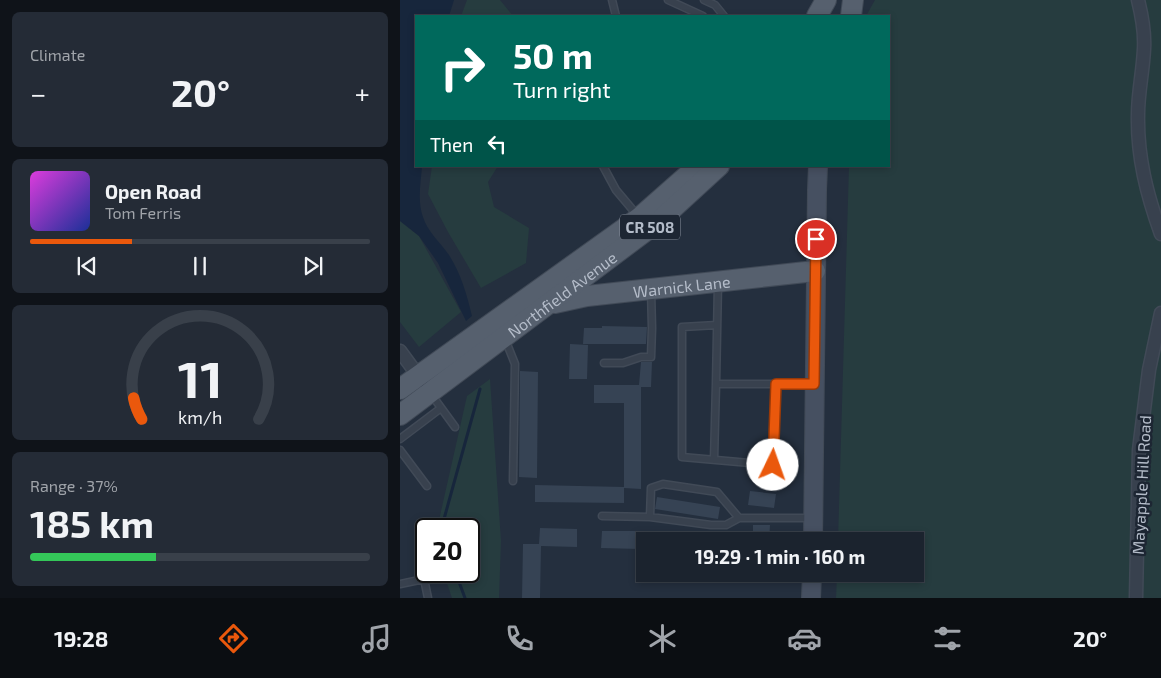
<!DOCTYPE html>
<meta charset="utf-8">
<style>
body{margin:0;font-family:"Exo 2",sans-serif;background:#242b36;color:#f1f3f6;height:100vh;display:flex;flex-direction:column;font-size:19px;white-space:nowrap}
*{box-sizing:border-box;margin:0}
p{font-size:16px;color:#a0a4aa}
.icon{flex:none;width:28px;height:28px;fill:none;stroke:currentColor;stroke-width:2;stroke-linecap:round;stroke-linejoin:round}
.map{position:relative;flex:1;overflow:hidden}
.sheet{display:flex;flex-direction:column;gap:12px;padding:12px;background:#0f1319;width:400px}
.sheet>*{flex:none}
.top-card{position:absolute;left:15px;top:15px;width:475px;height:152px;border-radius:0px;box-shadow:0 2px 8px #0003,0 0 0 1px #39404a;background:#00695c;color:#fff;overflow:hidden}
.speed{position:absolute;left:15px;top:518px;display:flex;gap:10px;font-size:25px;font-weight:700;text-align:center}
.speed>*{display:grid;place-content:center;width:65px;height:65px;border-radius:50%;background:#1b232e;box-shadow:0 2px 8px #0003,0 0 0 1px #39404a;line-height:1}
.speed .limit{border:2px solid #111;border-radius:8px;background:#fff;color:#111}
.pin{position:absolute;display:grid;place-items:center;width:42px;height:42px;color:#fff;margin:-21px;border:2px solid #fff;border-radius:50%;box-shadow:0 1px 5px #0007}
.me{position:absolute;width:55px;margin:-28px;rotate:3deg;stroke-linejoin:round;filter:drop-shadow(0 0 4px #0008)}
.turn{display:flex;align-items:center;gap:18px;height:105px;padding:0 15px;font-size:22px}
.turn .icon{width:65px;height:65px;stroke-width:2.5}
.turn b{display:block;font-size:35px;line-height:42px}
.then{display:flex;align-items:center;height:48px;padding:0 15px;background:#0003;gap:10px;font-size:19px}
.big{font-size:38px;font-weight:700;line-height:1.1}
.sheet .tile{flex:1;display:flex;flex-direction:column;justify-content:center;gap:8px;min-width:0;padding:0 18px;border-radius:8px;background:#242b36}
.sheet .dial{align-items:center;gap:0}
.dial svg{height:130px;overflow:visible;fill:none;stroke:#39404a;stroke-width:7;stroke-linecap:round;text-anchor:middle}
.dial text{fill:#f1f3f6;stroke:none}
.song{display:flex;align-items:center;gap:15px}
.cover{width:60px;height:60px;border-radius:8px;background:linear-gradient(135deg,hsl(300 70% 55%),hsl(230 70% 35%))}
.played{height:5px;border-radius:2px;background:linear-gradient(90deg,#ea580c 30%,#39404a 30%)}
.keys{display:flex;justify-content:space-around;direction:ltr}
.heat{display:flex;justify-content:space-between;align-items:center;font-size:28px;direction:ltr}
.charge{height:8px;border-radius:4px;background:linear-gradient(90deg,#34c759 37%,#39404a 0)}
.trip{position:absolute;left:236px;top:532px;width:288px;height:50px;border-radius:0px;background:#1b232e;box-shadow:0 2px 8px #0003,0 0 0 1px #39404a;font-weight:700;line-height:50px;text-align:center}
.tabs{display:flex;height:80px;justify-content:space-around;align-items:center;background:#0b0e12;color:#a0a4aa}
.tabs .icon{width:35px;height:35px}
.tabs .active{color:#ea580c}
.tabs b{font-size:22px;color:#f1f3f6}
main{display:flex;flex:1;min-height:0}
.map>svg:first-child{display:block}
.green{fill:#263c3f}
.water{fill:#17263c}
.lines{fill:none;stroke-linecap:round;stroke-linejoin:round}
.stream{stroke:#17263c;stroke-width:3}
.building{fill:#364354}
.lane-casing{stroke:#414a57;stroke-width:9}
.street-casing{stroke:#414a57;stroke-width:15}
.secondary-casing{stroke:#414a57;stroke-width:20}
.primary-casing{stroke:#414a57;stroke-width:22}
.lane{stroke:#38414e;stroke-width:6}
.street{stroke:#38414e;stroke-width:12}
.secondary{stroke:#465061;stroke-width:18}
.primary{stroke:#56606e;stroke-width:20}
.route-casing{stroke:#983908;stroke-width:12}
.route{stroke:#ea580c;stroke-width:9}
.labels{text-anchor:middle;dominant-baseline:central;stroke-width:5;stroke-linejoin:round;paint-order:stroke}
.shield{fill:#1d2633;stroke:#878f9c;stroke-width:1}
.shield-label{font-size:15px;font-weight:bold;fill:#b4bcc9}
.street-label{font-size:16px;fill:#b4bcc9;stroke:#1d2633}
</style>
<main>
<section class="sheet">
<div class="tile"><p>Climate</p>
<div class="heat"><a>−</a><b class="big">20°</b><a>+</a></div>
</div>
<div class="tile">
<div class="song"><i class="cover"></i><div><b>Open Road</b><p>Tom Ferris</p></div></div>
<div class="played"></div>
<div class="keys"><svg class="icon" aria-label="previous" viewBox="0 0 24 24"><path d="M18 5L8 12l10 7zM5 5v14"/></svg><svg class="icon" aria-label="pause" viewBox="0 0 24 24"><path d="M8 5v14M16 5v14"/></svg><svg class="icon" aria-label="next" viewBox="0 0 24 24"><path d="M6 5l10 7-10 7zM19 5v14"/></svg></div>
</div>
<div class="tile dial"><svg viewBox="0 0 100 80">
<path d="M14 69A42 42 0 1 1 86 69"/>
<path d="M14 69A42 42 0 0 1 9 56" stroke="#ea580c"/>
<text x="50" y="56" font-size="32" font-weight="700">11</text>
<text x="50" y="72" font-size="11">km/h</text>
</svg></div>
<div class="tile"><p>Range · 37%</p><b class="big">185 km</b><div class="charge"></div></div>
</section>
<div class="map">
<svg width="761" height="598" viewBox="0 0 761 598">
<rect width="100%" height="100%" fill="#242f3e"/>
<path class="green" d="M67,0h33l13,16h-52z
M475,0h286v598h-325l1,-24h78v-33h-77l11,-375h40v-150h-23z
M32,166h66l-10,16 6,25 35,21 -3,35 -45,25 -33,-56 -20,-38z
M0,221l19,15 42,76 -42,35 -19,-25z
M90,379l11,162 -2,57h-47l-9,-27h26v-42h-32l30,-133z"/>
<path class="water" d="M0,0h54l-5,16h-33v150h6c-1,16 -5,35 1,51 4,14 17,25 26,38 12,19 18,40 23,61l-6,5 -28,-58 -19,-27 -19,-15z"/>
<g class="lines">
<path class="stream" d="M44,529v-10l36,-130
M55,571l10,27"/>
</g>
<path class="building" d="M202,326l45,1 -1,17h-63l1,-16h18z
M170,344l18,1 -1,34h-18z
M241,362h11l-1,25h-10v102l-17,-1v15l-89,-1v-17l89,2v-84h-30v-18h45z
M120,371l18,1 -1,106 -18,-1z
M350,491l26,3 -2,14 -26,-3z
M257,497l63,10 -2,12 -63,-10z
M353,525h17l-1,16h-16z
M140,528l37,1v18l-36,-1 -1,52h-18l1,-54h16z
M202,531h35v9h3v9l-39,-1z"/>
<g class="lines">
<defs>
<path id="lane" d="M212,0l4,16
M268,0l35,16
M304,0l11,5 9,11
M203,166l13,24 21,25
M318,283l-2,101h97
M317,325l-35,2v130l91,8 3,-81
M105,339l10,25 -2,117
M204,363h19l18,-6h10l1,-29 -1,-38
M31,394l24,33
M0,439l41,-31
M0,450l27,36
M314,460l2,-76
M202,516l48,1 61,8h15l13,-7h73
M250,517l1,-29 12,-4 54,8 22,26
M0,584l24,-5 4,19"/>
<path id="street" d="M738,0c4,16 7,33 6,49 -1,22 -6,44 -6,65 -1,43 9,81 23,120
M0,351l22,30
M736,598l3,-148 10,-80 12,-57"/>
<path id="secondary" d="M413,541l4,-351 1,-24
M411,598l1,-24"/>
<g id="primary">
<path d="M417,16l9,-16"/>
<path d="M451,16l2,-16"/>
<path id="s1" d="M155,303l32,-7 228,-25"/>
<path d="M0,389l239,-171 59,-52"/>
<path id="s2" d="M0,415l259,-194 60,-55"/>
</g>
</defs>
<use href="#lane" class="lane-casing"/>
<use href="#street" class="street-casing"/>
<use href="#secondary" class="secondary-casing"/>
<use href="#primary" class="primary-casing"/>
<use href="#lane" class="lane"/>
<use href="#street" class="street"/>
<use href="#secondary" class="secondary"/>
<use href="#primary" class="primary"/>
</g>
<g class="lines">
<defs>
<path id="route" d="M373,465l3,-81h38l2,-145"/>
</defs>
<use href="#route" class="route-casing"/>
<use href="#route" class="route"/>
</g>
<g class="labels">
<rect class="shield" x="220" y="214.5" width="60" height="25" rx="4"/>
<g class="shield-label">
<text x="250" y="227">CR 508</text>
</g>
<g class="street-label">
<text stroke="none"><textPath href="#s1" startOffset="128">Warnick Lane</textPath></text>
<text stroke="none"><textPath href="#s2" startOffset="202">Northfield Avenue</textPath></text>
<text transform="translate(741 485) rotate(-87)">Mayapple Hill Road</text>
</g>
</g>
</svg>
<div class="speed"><div class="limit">20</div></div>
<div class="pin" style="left:416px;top:239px;background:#d93025"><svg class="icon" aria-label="arrive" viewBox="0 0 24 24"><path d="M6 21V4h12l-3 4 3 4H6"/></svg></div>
<svg class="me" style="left:373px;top:465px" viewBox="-20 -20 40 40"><circle r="19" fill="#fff"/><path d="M0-13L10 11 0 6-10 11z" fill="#ea580c"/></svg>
<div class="trip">19:29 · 1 min · 160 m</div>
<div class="top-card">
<div class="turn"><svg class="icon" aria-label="right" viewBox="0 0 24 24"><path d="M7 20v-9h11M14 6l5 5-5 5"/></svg><div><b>50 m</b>Turn right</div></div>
<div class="then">Then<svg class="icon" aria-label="left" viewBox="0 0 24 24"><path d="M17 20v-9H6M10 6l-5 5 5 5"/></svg></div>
</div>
</div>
</main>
<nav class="tabs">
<b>19:28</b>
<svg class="icon active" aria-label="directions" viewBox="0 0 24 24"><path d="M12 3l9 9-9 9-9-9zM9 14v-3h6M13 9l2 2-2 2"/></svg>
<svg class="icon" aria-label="music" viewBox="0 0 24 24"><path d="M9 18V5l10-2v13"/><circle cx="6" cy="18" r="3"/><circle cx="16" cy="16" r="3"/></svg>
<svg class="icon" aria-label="phone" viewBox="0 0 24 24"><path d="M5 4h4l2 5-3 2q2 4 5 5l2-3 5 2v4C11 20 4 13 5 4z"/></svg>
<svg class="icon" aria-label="climate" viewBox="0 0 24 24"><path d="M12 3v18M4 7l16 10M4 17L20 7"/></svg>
<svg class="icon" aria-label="car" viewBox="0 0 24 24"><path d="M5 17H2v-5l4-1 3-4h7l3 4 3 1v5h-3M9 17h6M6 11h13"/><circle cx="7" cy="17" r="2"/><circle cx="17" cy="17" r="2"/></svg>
<svg class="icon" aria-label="filters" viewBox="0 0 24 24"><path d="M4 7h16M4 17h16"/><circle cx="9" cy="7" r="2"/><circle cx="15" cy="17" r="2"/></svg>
<b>20°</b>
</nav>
